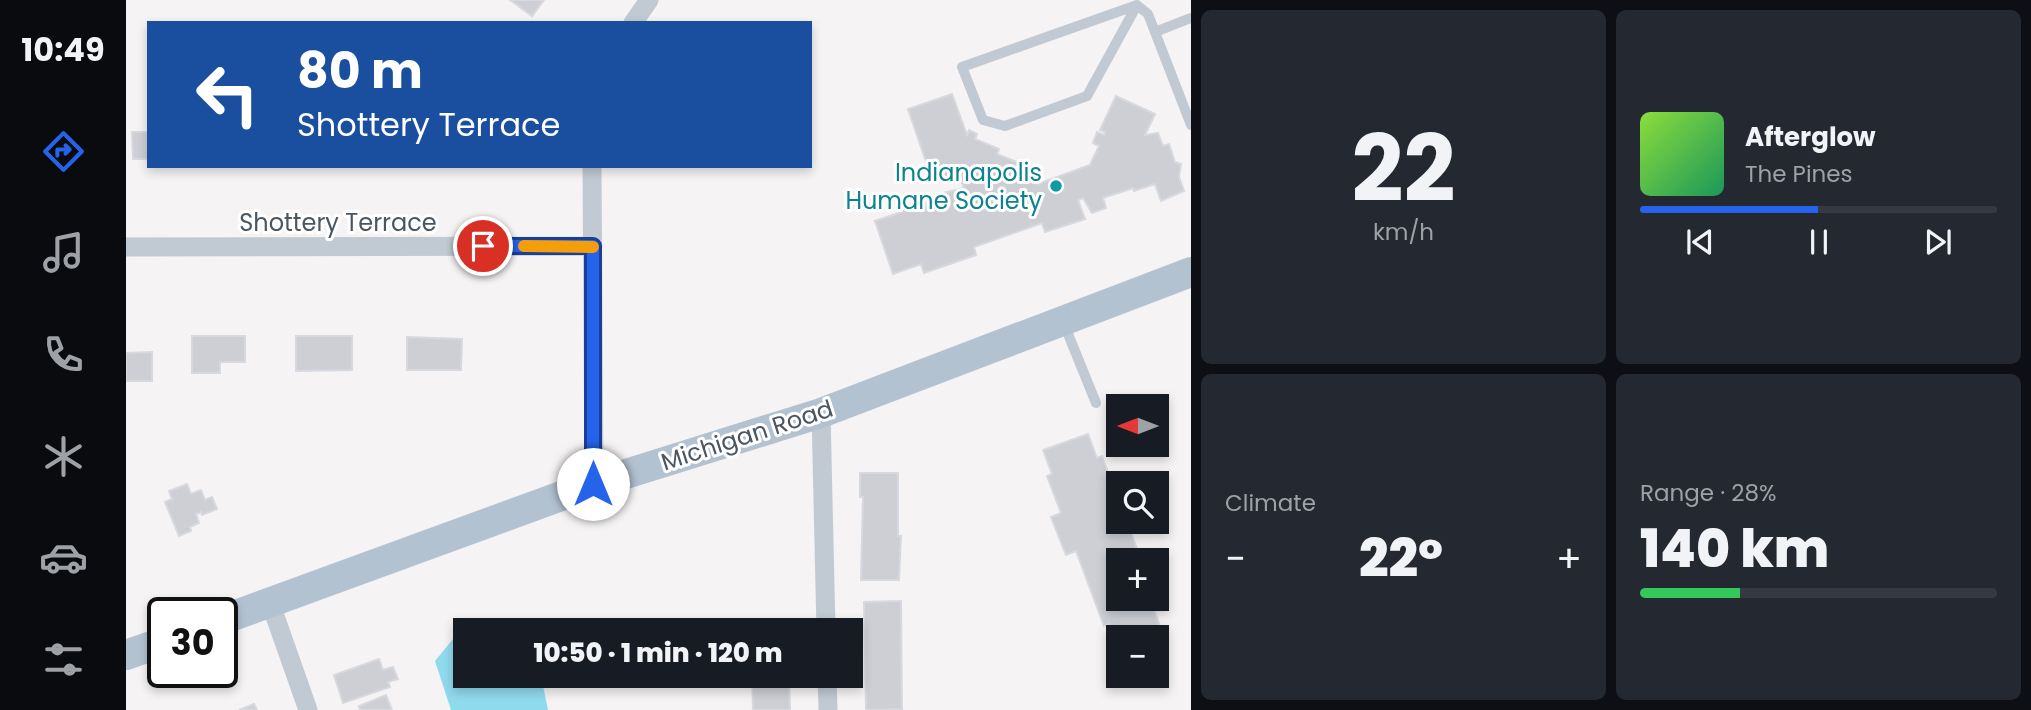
<!DOCTYPE html>
<meta charset="utf-8">
<style>
body{margin:0;font-family:Poppins,sans-serif;background:#242831;color:#f1f3f6;height:100vh;display:flex;flex-direction:column;font-size:26px;white-space:nowrap}
*{box-sizing:border-box;margin:0}
p{font-size:23px;color:#9ea1a6}
.icon{flex:none;width:38px;height:38px;fill:none;stroke:currentColor;stroke-width:2;stroke-linecap:round;stroke-linejoin:round}
.map{position:relative;flex:1;overflow:hidden}
.sheet{display:flex;flex-direction:column;gap:10px;padding:10px;background:#0d0f14;width:840px}
.sheet>*{flex:none}
.hud{position:absolute;left:21px;top:21px;width:665px;height:147px;border-radius:0px;box-shadow:0 4px 10px #0003;background:#1a4fa0;color:#fff;overflow:hidden}
.needle{width:46px;rotate:270deg}
.fabs{position:absolute;left:980px;top:394px;display:grid;gap:14px}
.fabs a{display:grid;place-items:center;width:63px;height:63px;border-radius:0px;background:#171b24;box-shadow:0 4px 10px #0003;font-size:35px}
.speed{position:absolute;left:21px;top:597px;display:flex;gap:14px;font-size:35px;font-weight:700;text-align:center}
.speed>*{display:grid;place-content:center;width:91px;height:91px;border-radius:50%;background:#171b24;box-shadow:0 4px 10px #0003;line-height:1}
.speed .limit{border:4px solid #111;border-radius:10px;background:#fff;color:#111}
.pin{position:absolute;display:grid;place-items:center;width:60px;height:60px;color:#fff;margin:-30px;border:4px solid #fff;border-radius:50%;box-shadow:0 2px 7px #0007}
.me{position:absolute;width:77px;margin:-38px;rotate:0deg;stroke-linejoin:round;filter:drop-shadow(0 0 5px #0008)}
.turn{display:flex;align-items:center;gap:24px;height:147px;padding:0 35px;font-size:32px}
.turn .icon{width:91px;height:91px;stroke-width:2.5}
.turn b{display:block;font-size:49px;line-height:60px}
.big{font-size:52px;font-weight:800;line-height:1.1}
.sheet .widget{flex:1;display:flex;flex-direction:column;justify-content:center;gap:10px;min-width:0;padding:0 24px;border-radius:10px;background:#242831}
.sheet .dial{align-items:center;gap:0}
.dial b{font-size:91px;line-height:1}
.song{display:flex;align-items:center;gap:21px}
.cover{width:84px;height:84px;border-radius:10px;background:linear-gradient(135deg,hsl(90 70% 55%),hsl(150 70% 35%))}
.played{height:7px;border-radius:4px;background:linear-gradient(90deg,#2563eb 50%,#363941 50%)}
.keys{display:flex;justify-content:space-around;direction:ltr}
.heat{display:flex;justify-content:space-between;align-items:center;font-size:38px;direction:ltr}
.charge{height:10px;border-radius:5px;background:linear-gradient(90deg,#34c759 28%,#363941 0)}
.sheet .tiles{flex:1;display:grid;gap:10px;grid-template-columns:repeat(2,1fr)}
.trip{position:absolute;left:327px;top:618px;width:410px;height:70px;border-radius:0px;background:#171b24;box-shadow:0 4px 10px #0003;font-weight:800;line-height:70px;text-align:center}
main{display:flex;flex:1;min-height:0}
.menu{display:flex;flex-direction:column;width:126px;justify-content:space-around;align-items:center;background:#090b0e;color:#9ea1a6}
.menu .icon{width:49px;height:49px}
.menu .current{color:#2563eb}
.menu b{font-size:32px;color:#f1f3f6}
.map>svg:first-child{display:block}
.water{fill:#90daee}
.building{fill:#cdcfd5;stroke:#d7d9de;stroke-width:2}
.lines{fill:none;stroke-linecap:round;stroke-linejoin:round}
.service{stroke:#c1cad2;stroke-width:10}
.minor{stroke:#c1cad2;stroke-width:19}
.primary{stroke:#b3c2d1;stroke-width:30}
.route-casing{stroke:#184099;stroke-width:18}
.route{stroke:#2563eb;stroke-width:12}
.slow{stroke:#f59e0b;stroke-width:12}
.culture-dot{fill:#0f9aa8;stroke:#fff;stroke-width:2.5}
.labels{text-anchor:middle;dominant-baseline:central;stroke-width:6;stroke-linejoin:round;paint-order:stroke}
.culture-label{font-size:24px;fill:#0d838f;stroke:#fff;text-anchor:end}
.street-label{font-size:24px;fill:#4a5661;stroke:#fff}
</style>
<main>
<nav class="menu">
<b>10:49</b>
<svg class="icon current" aria-label="directions" viewBox="0 0 24 24"><path d="M12 3l9 9-9 9-9-9zM9 14v-3h6M13 9l2 2-2 2"/></svg>
<svg class="icon" aria-label="music" viewBox="0 0 24 24"><path d="M9 18V5l10-2v13"/><circle cx="6" cy="18" r="3"/><circle cx="16" cy="16" r="3"/></svg>
<svg class="icon" aria-label="phone" viewBox="0 0 24 24"><path d="M5 4h4l2 5-3 2q2 4 5 5l2-3 5 2v4C11 20 4 13 5 4z"/></svg>
<svg class="icon" aria-label="climate" viewBox="0 0 24 24"><path d="M12 3v18M4 7l16 10M4 17L20 7"/></svg>
<svg class="icon" aria-label="car" viewBox="0 0 24 24"><path d="M5 17H2v-5l4-1 3-4h7l3 4 3 1v5h-3M9 17h6M6 11h13"/><circle cx="7" cy="17" r="2"/><circle cx="17" cy="17" r="2"/></svg>
<svg class="icon" aria-label="filters" viewBox="0 0 24 24"><path d="M4 7h16M4 17h16"/><circle cx="9" cy="7" r="2"/><circle cx="15" cy="17" r="2"/></svg>
</nav>
<div class="map">
<svg width="1065" height="710" viewBox="0 0 1065 710">
<rect width="100%" height="100%" fill="#f5f3f3"/>
<path class="water" d="M339,635l1,41h75l7,34h-97l-16,-49 18,-22z"/>
<path class="building" d="M384,0h34l-12,16z
M826,94l15,41 2,-5 8,4 -2,5 24,10 -2,5 22,9 -5,11 24,10 52,-19 9,-19 -6,-3 4,-11 7,3 1,-3 -5,-2 16,-34 39,18 -10,21 13,-2 5,13 6,-2 6,18 6,2 -2,13 5,14 -23,10 -6,-17 -21,7 -1,-3 -30,10 3,10 -14,5 -9,-15 -5,2 7,19 -40,13 -3,-9 -68,24 2,8 -52,18 -3,-9 -28,10 -18,-53 27,-9 -1,-4 21,-7 1,3 13,-5 -1,-4 29,-7 -5,-13 -13,5 -3,-8 -12,4 -23,-67z
M6,132h17v27h-16z
M66,336h53v26h-25v11h-28z
M170,336h56v34l-56,1z
M281,337l55,2 -1,31h-54z
M26,352v29h-26v-28z
M962,434l9,24 5,-2 16,43v23h9l14,38h-23v38h37l3,7 -5,2 9,25 -14,5h-30v11l-9,-24 -5,2 -28,-75 -10,4 -15,-38 10,-4 -14,-37 5,-2 -9,-24z
M734,473h38v63h3l-2,44h-38l2,-83h-3z
M61,484l4,10 10,-4 4,10 7,-3 5,12 -15,6 -1,-3 -5,2 3,9 -9,4 1,4 -12,5 -14,-34 7,-3 -3,-8z
M775,601l1,108 -36,1 -2,-108z
M253,659l4,11 10,-3 5,12 -10,3 2,5 -47,16 -9,-28z
M626,676h37l1,34h-37z
M260,695l6,15h-32l-1,-4z
M128,704l3,6h-18z"/>
<g class="lines">
<path class="service" d="M1011,5l-50,91 -82,30 -22,-6 -21,-53z
M1011,5l11,9 43,111
M1029,32l36,-14
M938,324l32,79"/>
<path class="minor" d="M507,23l16,-23
M466,166l2,318
M0,247l467,-1
M695,413l5,217
M144,602l38,108
M701,676l1,34"/>
<path class="primary" d="M96,620l372,-136 227,-71 370,-141
M0,655l37,-13"/>
</g>
<g class="lines">
<defs>
<path id="route" d="M357,246h110v238"/>
</defs>
<use href="#route" class="route-casing"/>
<use href="#route" class="route"/>
<path class="slow" d="M398,246l69,1"/>
</g>
<circle class="culture-dot" cx="930" cy="186" r="7"/>
<g class="labels">
<g class="culture-label">
<text x="916" y="172">Indianapolis<tspan x="916" dy="28">Humane Society</tspan></text>
</g>
<g class="street-label">
<text x="212" y="222">Shottery Terrace</text>
<text transform="translate(621 435) rotate(-18)">Michigan Road</text>
</g>
</g>
</svg>
<div class="fabs">
<a><svg class="needle" viewBox="-14 -14 28 28"><path d="M0-13l5 13h-10z" fill="#e53935"/><path d="M0 13l5-13h-10z" fill="#9ea1a6"/></svg></a>
<a><svg class="icon" aria-label="search" viewBox="0 0 24 24"><circle cx="10" cy="10" r="6"/><path d="M15 15l6 6"/></svg></a>
<a>+</a>
<a>−</a>
</div>
<div class="speed"><div class="limit">30</div></div>
<div class="pin" style="left:357px;top:246px;background:#d93025"><svg class="icon" aria-label="arrive" viewBox="0 0 24 24"><path d="M6 21V4h12l-3 4 3 4H6"/></svg></div>
<svg class="me" style="left:467px;top:484px" viewBox="-20 -20 40 40"><circle r="19" fill="#fff"/><path d="M0-13L10 11 0 6-10 11z" fill="#2563eb"/></svg>
<div class="trip">10:50 · 1 min · 120 m</div>
<div class="hud">
<div class="turn"><svg class="icon" aria-label="left" viewBox="0 0 24 24"><path d="M17 20v-9H6M10 6l-5 5 5 5"/></svg><div><b>80 m</b>Shottery Terrace</div></div>
</div>
</div>
<section class="sheet">
<div class="tiles">
<div class="widget dial"><b>22</b><p>km/h</p></div>
<div class="widget">
<div class="song"><i class="cover"></i><div><b>Afterglow</b><p>The Pines</p></div></div>
<div class="played"></div>
<div class="keys"><svg class="icon" aria-label="previous" viewBox="0 0 24 24"><path d="M18 5L8 12l10 7zM5 5v14"/></svg><svg class="icon" aria-label="pause" viewBox="0 0 24 24"><path d="M8 5v14M16 5v14"/></svg><svg class="icon" aria-label="next" viewBox="0 0 24 24"><path d="M6 5l10 7-10 7zM19 5v14"/></svg></div>
</div>
<div class="widget"><p>Climate</p>
<div class="heat"><a>−</a><b class="big">22°</b><a>+</a></div>
</div>
<div class="widget"><p>Range · 28%</p><b class="big">140 km</b><div class="charge"></div></div>
</div>
</section>
</main>
